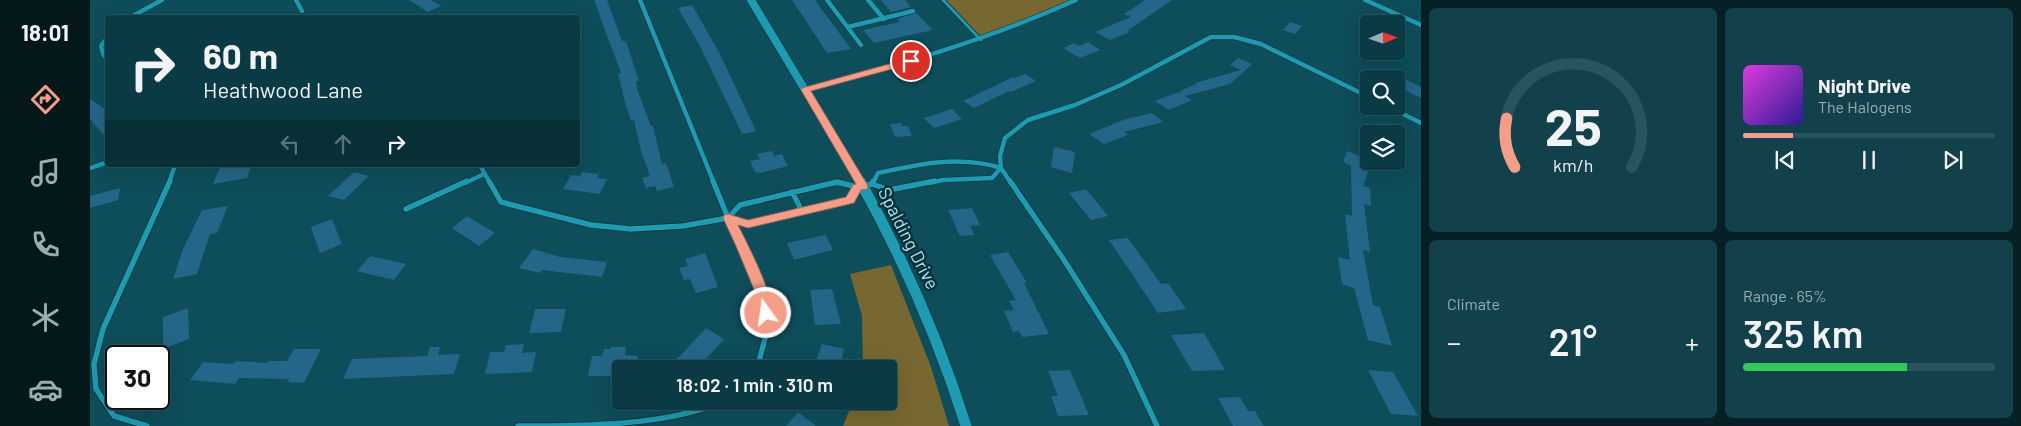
<!DOCTYPE html>
<meta charset="utf-8">
<style>
body{margin:0;font-family:Barlow,sans-serif;background:#13414b;color:#f1f3f6;height:100vh;display:flex;flex-direction:column;font-size:19px;white-space:nowrap}
*{box-sizing:border-box;margin:0}
p{font-size:16px;color:#99adb2}
.icon{flex:none;width:28px;height:28px;fill:none;stroke:currentColor;stroke-width:2;stroke-linecap:round;stroke-linejoin:round}
.map{position:relative;flex:1;overflow:hidden}
.details{display:flex;flex-direction:column;gap:8px;padding:8px;background:#062025;width:600px}
.details>*{flex:none}
.hud{position:absolute;left:15px;top:15px;width:475px;height:152px;border-radius:5px;box-shadow:0 5px 20px #0002,0 0 0 1px #2a545d;background:#0a3a44;color:#f1f3f6;overflow:hidden}
.needle{width:32px;rotate:88deg}
.controls{position:absolute;left:1270px;top:15px;display:grid;gap:10px}
.controls a{display:grid;place-items:center;width:45px;height:45px;border-radius:5px;background:#0a3a44;box-shadow:0 5px 20px #0002,0 0 0 1px #2a545d;font-size:25px}
.speed{position:absolute;left:15px;top:345px;display:flex;gap:10px;font-size:25px;font-weight:700;text-align:center}
.speed>*{display:grid;place-content:center;width:65px;height:65px;border-radius:50%;background:#0a3a44;box-shadow:0 5px 20px #0002,0 0 0 1px #2a545d;line-height:1}
.speed .limit{border:2px solid #111;border-radius:8px;background:#fff;color:#111}
.pin{position:absolute;display:grid;place-items:center;width:42px;height:42px;color:#fff;margin:-21px;border:2px solid #fff;border-radius:50%;box-shadow:0 1px 5px #0007}
.me{position:absolute;width:55px;margin:-28px;rotate:346deg;stroke-linejoin:round;filter:drop-shadow(0 0 4px #0008)}
.turn{display:flex;align-items:center;gap:18px;height:105px;padding:0 15px;font-size:22px}
.turn .icon{width:65px;height:65px;stroke-width:2.5}
.turn b{display:block;font-size:35px;line-height:42px}
.lanes{display:flex;align-items:center;height:48px;padding:0 15px;background:#0003;justify-content:center;gap:25px;direction:ltr}
.lanes .off{opacity:.35}
.big{font-size:38px;font-weight:600;line-height:1.1}
.details .tile{flex:1;display:flex;flex-direction:column;justify-content:center;gap:8px;min-width:0;padding:0 18px;border-radius:8px;background:#13414b}
.details .dial{align-items:center;gap:0}
.dial svg{height:130px;overflow:visible;fill:none;stroke:#2a545d;stroke-width:7;stroke-linecap:round;text-anchor:middle}
.dial text{fill:#f1f3f6;stroke:none}
.song{display:flex;align-items:center;gap:15px}
.cover{width:60px;height:60px;border-radius:8px;background:linear-gradient(135deg,hsl(300 70% 55%),hsl(250 70% 35%))}
.played{height:5px;border-radius:2px;background:linear-gradient(90deg,#f49e89 20%,#2a545d 20%)}
.keys{display:flex;justify-content:space-around;direction:ltr}
.heat{display:flex;justify-content:space-between;align-items:center;font-size:28px;direction:ltr}
.charge{height:8px;border-radius:4px;background:linear-gradient(90deg,#34c759 65%,#2a545d 0)}
.details .tiles{flex:1;display:grid;gap:8px;grid-template-columns:repeat(2,1fr)}
.trip{position:absolute;left:522px;top:360px;width:285px;height:50px;border-radius:5px;background:#0a3a44;box-shadow:0 5px 20px #0002,0 0 0 1px #2a545d;font-weight:600;line-height:50px;text-align:center}
main{display:flex;flex:1;min-height:0}
.dock{display:flex;flex-direction:column;width:90px;justify-content:space-around;align-items:center;background:#04171b;color:#99adb2}
.dock .icon{width:35px;height:35px}
.dock .active{color:#f49e89}
.dock b{font-size:22px;color:#f1f3f6}
.map>svg:first-child{display:block}
.green{fill:#776831}
.building{fill:#246687}
.lines{fill:none;stroke-linecap:round;stroke-linejoin:round}
.service-casing{stroke:#0d3138;stroke-width:4.5}
.minor-far1-casing{stroke:#0d3138;stroke-width:5.5}
.minor-casing{stroke:#0d3138;stroke-width:7}
.secondary-far1-casing{stroke:#0d3138;stroke-width:9}
.secondary-casing{stroke:#0d3138;stroke-width:12}
.service{stroke:#1e9ab1;stroke-width:3}
.minor-far1{stroke:#1e9ab1;stroke-width:4.5}
.minor{stroke:#1e9ab1;stroke-width:5.5}
.secondary-far1{stroke:#1e9ab1;stroke-width:8}
.secondary{stroke:#1e9ab1;stroke-width:11}
.route{fill:#f49e89;stroke:#9f6759}
.labels{text-anchor:middle;dominant-baseline:central;stroke-width:5;stroke-linejoin:round;paint-order:stroke}
.street-label{font-size:18px;fill:#b3e4f0;stroke:#00323c}
</style>
<main>
<nav class="dock">
<b>18:01</b>
<svg class="icon active" aria-label="directions" viewBox="0 0 24 24"><path d="M12 3l9 9-9 9-9-9zM9 14v-3h6M13 9l2 2-2 2"/></svg>
<svg class="icon" aria-label="music" viewBox="0 0 24 24"><path d="M9 18V5l10-2v13"/><circle cx="6" cy="18" r="3"/><circle cx="16" cy="16" r="3"/></svg>
<svg class="icon" aria-label="phone" viewBox="0 0 24 24"><path d="M5 4h4l2 5-3 2q2 4 5 5l2-3 5 2v4C11 20 4 13 5 4z"/></svg>
<svg class="icon" aria-label="climate" viewBox="0 0 24 24"><path d="M12 3v18M4 7l16 10M4 17L20 7"/></svg>
<svg class="icon" aria-label="car" viewBox="0 0 24 24"><path d="M5 17H2v-5l4-1 3-4h7l3 4 3 1v5h-3M9 17h6M6 11h13"/><circle cx="7" cy="17" r="2"/><circle cx="17" cy="17" r="2"/></svg>
</nav>
<div class="map">
<svg width="1331" height="426" viewBox="0 0 1331 426">
<rect width="100%" height="100%" fill="#0e4d5a"/>
<path class="green" d="M853,0h133l-35,17 -60,23z
M801,265l40,102 18,59h-106l10,-25h36v-32h-26l-1,-53 -12,-42z"/>
<path class="building" d="M319,0h22l10,6 -13,6z
M504,0h13l15,41h4l13,40h-3l1,8 14,37h2l9,38 4,-1 8,24 -17,4 -2,-5 -9,2 -4,-10 8,-2 -9,-25 -7,-31 -3,1 -6,-19 -7,-28 3,-1z
M702,0h23l36,49 -24,4z
M791,0h24l6,7 -20,5z
M1055,0h27l-45,31 3,1 -20,8 -15,-8 36,-15 -7,-3z
M602,5l28,49 36,77 -14,3 -42,-88 -22,-38z
M826,13l17,17 -59,13 -11,-13 37,-8 -3,-3z
M1200,22l12,4 -7,8 -12,-4z
M998,42l12,8 -20,8 -17,-10 11,-5 5,3z
M1148,58l14,6 -22,20 -45,12 7,4 -23,10 -14,-9 23,-9 3,2 -1,-3 16,-7 -1,-1 46,-13 -11,-5z
M935,74l11,7 -25,11 -2,-1 -35,17 -11,-7 50,-24 2,1z
M1306,75l25,12v11l-25,-12z
M0,99l18,12v29l-18,-21z
M862,109l10,10 -28,9 -10,-10z
M1062,113l11,9 -39,10 4,3 -24,9 -15,-10 37,-15z
M811,123l1,3h6l4,10 -17,1 -5,-13z
M964,147l21,5 -3,21 -21,-6z
M682,151l2,5 8,-2 6,12 -28,7 -5,-1 -5,-11 10,-2 -3,-5z
M1257,151l25,10 -9,25 7,2 1,18 -7,-2 6,48 -7,-2 10,55 7,2 12,39 -24,-6 -14,-52 -12,-4 -4,-27 12,3 -5,-46 7,2 -1,-50 -8,-4z
M131,165h30l-4,13 -34,6z
M264,172l15,4 -25,24 -16,-4z
M492,172l17,2 -2,4 10,1 -7,15 -37,-5 8,-14 9,1z
M30,188l-2,12 -28,8v-12z
M996,189l22,27 -17,4 -22,-27z
M138,206l-11,27 -7,1 -13,40 -24,5 10,-30 19,-39z
M882,208l8,17 -10,1 5,9 -15,1 -12,-26z
M377,216l28,17 -16,13 -27,-18z
M242,219l10,25 -22,9 -9,-26z
M736,235l7,15 -39,10 -7,-17z
M1038,238l33,46 7,-1 18,26 -28,4 -49,-73z
M443,249l27,8 47,5 -5,15 -60,-7 -2,3 -21,-5z
M918,252l19,31h-3l25,51 -27,3 -3,-6 -6,1 -9,-21 10,-1 -5,-9 7,-1 -26,-45z
M615,253l13,34 -22,6 -6,-14 -6,1 -5,-12 9,-2 -3,-7z
M280,256l36,8 -12,16 -37,-9z
M742,289l9,35 -26,1 -5,-35z
M98,308l1,31 -26,10v-32z
M445,309h31l-5,23 -32,1z
M616,328l18,11 -27,30h-6l-14,-10z
M1114,333l21,37 -33,1 -21,-36z
M434,344l-2,9 14,-1 -4,20 -47,2 5,-22h14l2,-7z
M732,344l22,5 -5,20h-26z
M340,347h10l-2,8 22,-1 -6,20 -111,5 9,-20 75,-3z
M521,347h15l-1,8 13,1 -2,13h-15v7h-33l4,-20h10l2,-7h7z
M204,349h27l-17,34 -16,-1 1,-3 -50,-1 -4,6 -45,-4 13,-18 30,2 3,-3 31,2 1,-2h19z
M980,370l19,45 -31,1 -7,-20h7l-10,-25z
M1278,370l25,2 25,44 -27,-2z
M1150,397l8,14h7l9,15h-31l-15,-28z
M708,412l18,14h-30z"/>
<g class="lines">
<defs>
<path id="service" d="M853,0l38,40"/>
<path id="minor-far1" d="M206,0l6,11
M550,0l74,183
M737,0l34,45
M778,0l16,19
M1275,0l56,25
M39,18l33,-18
M758,27l65,-16
M18,37l-7,9 2,8 5,6
M715,90c93,-24 184,-51 271,-90
M1297,106l34,17
M390,165l10,18
M0,168l18,-6
M79,183l6,-18
M375,183l19,-9
M744,183h6
M783,183l5,-10c41,-9 81,-18 123,-5
M839,183l14,-3 49,-2 9,-10
M921,183l-10,-15 -1,-12 5,-18 23,-18 47,-15 46,-20 90,-48h23l27,7 108,53"/>
<path id="minor" d="M399,181l12,21 90,23 40,4 52,-3 45,-8 20,6 102,-24 7,-13
M623,181l15,37 26,54 11,30 3,25 -11,42
M920,181l54,79 60,95 33,71
M782,184l1,-3
M702,192l10,19
M316,209l61,-28
M638,218l12,-13 97,-23 20,5 15,-3 17,6 46,-9
M57,426l-33,-10 -18,-27 -2,-25 9,-35 67,-148
M428,426c63,0 150,0 206,-25"/>
<path id="secondary-far1" d="M661,0l110,183"/>
<path id="secondary" d="M770,181c44,79 79,159 106,245"/>
</defs>
<use href="#service" class="service-casing"/>
<use href="#minor-far1" class="minor-far1-casing"/>
<use href="#minor" class="minor-casing"/>
<use href="#secondary-far1" class="secondary-far1-casing"/>
<use href="#secondary" class="secondary-casing"/>
<use href="#service" class="service"/>
<use href="#minor-far1" class="minor-far1"/>
<use href="#minor" class="minor"/>
<use href="#secondary-far1" class="secondary-far1"/>
<use href="#secondary" class="secondary"/>
</g>
<path class="route" d="M821,58l3,1v4l-103,28 57,95 -1,3 -6,1 -7,13 -106,25 -10,-3c8,16 40,77 33,92l-5,1 -5,-1 -3,-18 -22,-53 -13,-28 1,-3 4,-1 20,6 98,-23 7,-12 3,-1 -55,-94 1,-2z"/>
<g class="labels">
<g class="street-label">
<text transform="translate(819 238) rotate(63)">Spalding Drive</text>
</g>
</g>
</svg>
<div class="controls">
<a><svg class="needle" viewBox="-14 -14 28 28"><path d="M0-13l5 13h-10z" fill="#e53935"/><path d="M0 13l5-13h-10z" fill="#99adb2"/></svg></a>
<a><svg class="icon" aria-label="search" viewBox="0 0 24 24"><circle cx="10" cy="10" r="6"/><path d="M15 15l6 6"/></svg></a>
<a><svg class="icon" aria-label="layers" viewBox="0 0 24 24"><path d="M12 4l9 5-9 5-9-5zM3 14l9 5 9-5"/></svg></a>
</div>
<div class="speed"><div class="limit">30</div></div>
<div class="pin" style="left:821px;top:61px;background:#d93025"><svg class="icon" aria-label="arrive" viewBox="0 0 24 24"><path d="M6 21V4h12l-3 4 3 4H6"/></svg></div>
<svg class="me" style="left:676px;top:313px" viewBox="-20 -20 40 40"><circle r="17" fill="#f49e89" stroke="#fff" stroke-width="3"/><path d="M0-11L8 9 0 5-8 9z" fill="#fff"/></svg>
<div class="trip">18:02 · 1 min · 310 m</div>
<div class="hud">
<div class="turn"><svg class="icon" aria-label="right" viewBox="0 0 24 24"><path d="M7 20v-9h11M14 6l5 5-5 5"/></svg><div><b>60 m</b>Heathwood Lane</div></div>
<div class="lanes"><svg class="icon off" aria-label="left" viewBox="0 0 24 24"><path d="M17 20v-9H6M10 6l-5 5 5 5"/></svg><svg class="icon off" aria-label="ahead" viewBox="0 0 24 24"><path d="M12 20V5M6 11l6-6 6 6"/></svg><svg class="icon" aria-label="right" viewBox="0 0 24 24"><path d="M7 20v-9h11M14 6l5 5-5 5"/></svg></div>
</div>
</div>
<section class="details">
<div class="tiles">
<div class="tile dial"><svg viewBox="0 0 100 80">
<path d="M14 69A42 42 0 1 1 86 69"/>
<path d="M14 69A42 42 0 0 1 9 39" stroke="#f49e89"/>
<text x="50" y="56" font-size="32" font-weight="700">25</text>
<text x="50" y="72" font-size="11">km/h</text>
</svg></div>
<div class="tile">
<div class="song"><i class="cover"></i><div><b>Night Drive</b><p>The Halogens</p></div></div>
<div class="played"></div>
<div class="keys"><svg class="icon" aria-label="previous" viewBox="0 0 24 24"><path d="M18 5L8 12l10 7zM5 5v14"/></svg><svg class="icon" aria-label="pause" viewBox="0 0 24 24"><path d="M8 5v14M16 5v14"/></svg><svg class="icon" aria-label="next" viewBox="0 0 24 24"><path d="M6 5l10 7-10 7zM19 5v14"/></svg></div>
</div>
<div class="tile"><p>Climate</p>
<div class="heat"><a>−</a><b class="big">21°</b><a>+</a></div>
</div>
<div class="tile"><p>Range · 65%</p><b class="big">325 km</b><div class="charge"></div></div>
</div>
</section>
</main>
